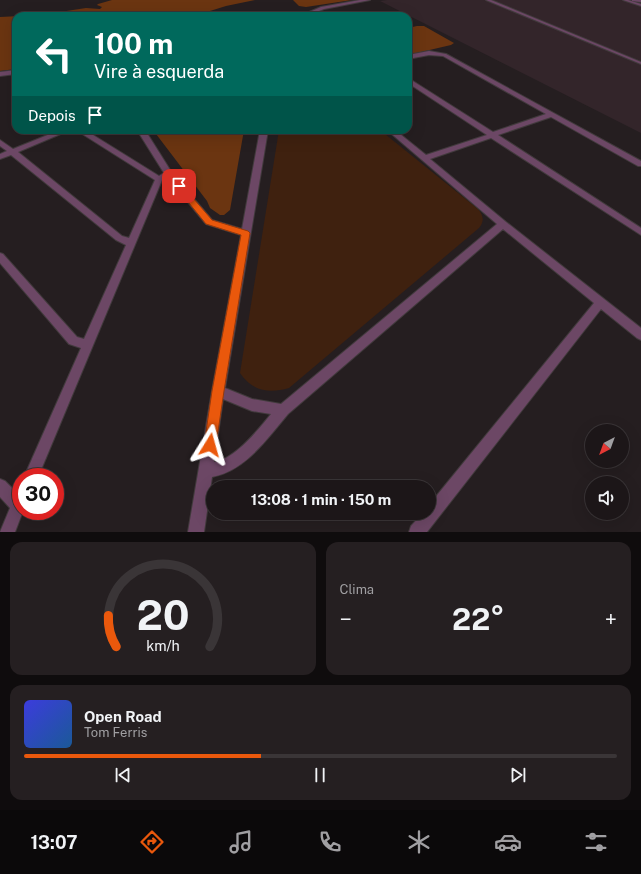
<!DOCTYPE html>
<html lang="pt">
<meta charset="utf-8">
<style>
body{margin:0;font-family:"Public Sans",sans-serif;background:#251f21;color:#f1f3f6;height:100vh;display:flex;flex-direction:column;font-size:15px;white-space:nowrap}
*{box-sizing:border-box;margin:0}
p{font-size:13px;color:#a09fa2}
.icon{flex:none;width:22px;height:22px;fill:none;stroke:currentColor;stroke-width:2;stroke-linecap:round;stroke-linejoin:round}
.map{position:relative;height:532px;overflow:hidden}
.panel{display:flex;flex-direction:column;gap:10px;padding:10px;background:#0f0c0d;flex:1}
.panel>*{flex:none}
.banner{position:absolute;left:12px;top:12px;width:400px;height:122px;border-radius:12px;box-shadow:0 4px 16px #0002,0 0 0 1px #3a3537;background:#00695c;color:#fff;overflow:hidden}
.needle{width:26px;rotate:221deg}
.fabs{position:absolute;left:585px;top:424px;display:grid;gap:8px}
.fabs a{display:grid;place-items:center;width:44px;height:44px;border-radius:50%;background:#1c1618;box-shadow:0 4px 16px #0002,0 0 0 1px #3a3537;font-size:20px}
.speed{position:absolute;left:12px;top:468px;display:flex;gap:8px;font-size:20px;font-weight:700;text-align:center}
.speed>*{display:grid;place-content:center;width:52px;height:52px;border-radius:50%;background:#1c1618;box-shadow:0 4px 16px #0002,0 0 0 1px #3a3537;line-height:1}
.speed .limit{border:6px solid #d22;background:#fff;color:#111}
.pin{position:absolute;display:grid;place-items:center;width:34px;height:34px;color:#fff;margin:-17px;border-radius:8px;box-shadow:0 2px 6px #0006}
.me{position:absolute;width:44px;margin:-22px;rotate:8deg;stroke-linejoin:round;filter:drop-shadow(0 0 3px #0008)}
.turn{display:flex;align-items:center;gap:14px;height:84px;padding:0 16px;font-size:18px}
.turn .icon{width:52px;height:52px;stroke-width:2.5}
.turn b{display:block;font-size:28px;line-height:34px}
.then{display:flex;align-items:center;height:38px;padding:0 16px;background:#0003;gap:8px;font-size:15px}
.big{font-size:30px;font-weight:700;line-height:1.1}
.panel .card{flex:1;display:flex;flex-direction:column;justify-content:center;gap:6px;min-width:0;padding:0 14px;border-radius:12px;background:#251f21}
.panel .dial{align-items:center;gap:0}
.dial svg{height:104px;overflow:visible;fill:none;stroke:#3a3537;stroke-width:7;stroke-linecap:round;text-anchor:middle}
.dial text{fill:#f1f3f6;stroke:none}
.song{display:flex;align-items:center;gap:12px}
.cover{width:48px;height:48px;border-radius:6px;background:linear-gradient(135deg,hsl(240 70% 55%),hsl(210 70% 35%))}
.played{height:4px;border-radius:2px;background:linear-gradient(90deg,#ea580c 40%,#3a3537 40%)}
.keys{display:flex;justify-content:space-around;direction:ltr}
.heat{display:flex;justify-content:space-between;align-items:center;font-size:22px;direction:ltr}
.panel .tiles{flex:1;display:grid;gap:10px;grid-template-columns:1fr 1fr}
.card:last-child{grid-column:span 2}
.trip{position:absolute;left:206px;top:480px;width:230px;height:40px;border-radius:20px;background:#1c1618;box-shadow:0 4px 16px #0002,0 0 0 1px #3a3537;font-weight:700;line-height:40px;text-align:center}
.menu{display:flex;height:64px;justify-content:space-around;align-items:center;background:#0b090a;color:#a09fa2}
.menu .icon{width:28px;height:28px}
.menu .selected{color:#ea580c}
.menu b{font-size:18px;color:#f1f3f6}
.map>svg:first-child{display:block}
.built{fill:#33252a}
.green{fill:#3f210f}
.forest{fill:#6b3511}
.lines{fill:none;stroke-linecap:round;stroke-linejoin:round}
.lane-casing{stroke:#413a3c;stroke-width:2}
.street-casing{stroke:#413a3c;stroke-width:2}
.lane{fill:#6c4765;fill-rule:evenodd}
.street{fill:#6c4765;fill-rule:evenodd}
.route{fill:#ea580c;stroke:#983908}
</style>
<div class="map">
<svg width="641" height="532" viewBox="0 0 641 532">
<rect width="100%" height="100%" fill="#251e20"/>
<path class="built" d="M387,0h237l17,4v129l-261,-132z"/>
<path class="green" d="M279,130h101l98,79c5,6 7,12 1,19l-190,160c-20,6 -37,3 -49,-15z"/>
<path class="forest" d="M112,0h143l-29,6 -32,10h-178v53l-16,2v-54l40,-2 46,-7 14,1 2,-2 -5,-2 1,-1z
M293,0h59l-46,7 -7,-1z
M417,26h7l30,17 -3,2 -43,10v-27z
M153,130h91l-14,80 -6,5h-4l-10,-7 -3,-7z"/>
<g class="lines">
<defs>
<path id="lane" d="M486,0h5l150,62v2z
M623,0h5l13,4v2z"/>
<path id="street" d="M360,0h10l-46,9 -18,7h-6l21,-9z
M632,0h9v2l-9,-1z
M429,51l17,3 195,107v5h-3l-87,-49 -53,18 143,93v7l-150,-97 -61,21 76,63 135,106v12l-4,-2 -36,-29 -174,223h-18l2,-6 12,-13h6v-8l165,-202 -91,-74 -215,185c-21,25 -43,57 -76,63l-8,55h-16l24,-141 29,-156 -35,-11 -38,-46 -6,2 -124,297h-14l57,-129 -12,-4 -69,-81v-10l3,1 74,83 7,2 42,-94 -10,-5 -105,-85 -11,4v-5l7,-3 -7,-5v-6l13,9 47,-19h10l-52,22 104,84 7,2 26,-58 -79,-50h9l74,46 5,-3 -27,-43h8l27,43 40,47 30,9 18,-99h8l-43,258 27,11 29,5 216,-180 -110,-94h8l31,25 61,-20 -79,-52v-5l85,54 53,-18 -103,-58 -14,-1 -21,4v-4zM223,399l29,12 19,3c-13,16 -36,45 -57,48z
M16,70v4l-16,2v-4z
M0,479l5,2 12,12 4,-1v19h2l-8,21h-15l10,-24 -10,-11z"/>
</defs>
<use href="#lane" class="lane-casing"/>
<use href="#street" class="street-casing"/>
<use href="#lane" class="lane"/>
<use href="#street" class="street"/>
</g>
<path class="route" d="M176,184h5l31,36 36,11 2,2 -26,158 -8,54 -1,4 -5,2 -4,-2 -2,-4 8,-54 29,-156 -35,-11 -30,-37z"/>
</svg>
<div class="fabs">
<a><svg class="needle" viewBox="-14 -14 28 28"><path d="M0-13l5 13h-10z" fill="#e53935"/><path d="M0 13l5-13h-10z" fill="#a09fa2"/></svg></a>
<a><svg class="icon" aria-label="sound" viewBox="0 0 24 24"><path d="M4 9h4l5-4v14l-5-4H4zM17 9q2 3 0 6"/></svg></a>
</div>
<div class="speed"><div class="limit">30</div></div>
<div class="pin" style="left:179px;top:186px;background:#d93025"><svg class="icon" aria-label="arrive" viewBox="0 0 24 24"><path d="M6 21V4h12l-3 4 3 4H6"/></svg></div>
<svg class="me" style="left:210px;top:445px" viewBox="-20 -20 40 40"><path d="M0-17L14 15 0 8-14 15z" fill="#ea580c" stroke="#fff" stroke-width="4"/></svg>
<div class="trip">13:08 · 1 min · 150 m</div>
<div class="banner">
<div class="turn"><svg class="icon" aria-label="left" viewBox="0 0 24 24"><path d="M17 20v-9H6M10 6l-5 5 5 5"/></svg><div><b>100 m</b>Vire à esquerda</div></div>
<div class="then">Depois<svg class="icon" aria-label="arrive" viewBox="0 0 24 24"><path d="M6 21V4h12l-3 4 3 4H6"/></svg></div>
</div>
</div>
<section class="panel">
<div class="tiles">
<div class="card dial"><svg viewBox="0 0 100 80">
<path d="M14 69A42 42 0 1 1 86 69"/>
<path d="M14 69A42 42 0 0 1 8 45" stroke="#ea580c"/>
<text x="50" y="56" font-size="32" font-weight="700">20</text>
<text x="50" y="72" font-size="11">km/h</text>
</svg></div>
<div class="card"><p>Clima</p>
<div class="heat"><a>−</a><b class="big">22°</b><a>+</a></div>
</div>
<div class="card">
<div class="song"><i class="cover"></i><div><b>Open Road</b><p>Tom Ferris</p></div></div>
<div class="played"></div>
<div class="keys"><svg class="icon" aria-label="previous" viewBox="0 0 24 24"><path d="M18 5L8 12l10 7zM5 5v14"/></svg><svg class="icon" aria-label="pause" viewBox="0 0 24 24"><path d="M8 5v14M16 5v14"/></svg><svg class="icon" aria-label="next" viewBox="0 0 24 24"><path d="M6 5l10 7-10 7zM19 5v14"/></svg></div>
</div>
</div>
</section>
<nav class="menu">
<b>13:07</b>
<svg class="icon selected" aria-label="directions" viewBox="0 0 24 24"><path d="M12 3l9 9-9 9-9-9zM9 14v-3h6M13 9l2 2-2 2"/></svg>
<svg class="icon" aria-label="music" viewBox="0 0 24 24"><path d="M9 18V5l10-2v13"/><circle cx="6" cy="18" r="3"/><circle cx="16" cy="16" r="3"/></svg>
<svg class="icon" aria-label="phone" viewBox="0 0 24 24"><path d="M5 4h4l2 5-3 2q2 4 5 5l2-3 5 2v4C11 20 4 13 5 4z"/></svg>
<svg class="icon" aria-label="climate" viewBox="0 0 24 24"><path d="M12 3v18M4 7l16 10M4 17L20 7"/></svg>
<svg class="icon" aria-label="car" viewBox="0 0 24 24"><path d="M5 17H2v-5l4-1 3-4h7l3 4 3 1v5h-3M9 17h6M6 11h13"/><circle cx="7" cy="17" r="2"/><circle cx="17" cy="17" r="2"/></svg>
<svg class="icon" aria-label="filters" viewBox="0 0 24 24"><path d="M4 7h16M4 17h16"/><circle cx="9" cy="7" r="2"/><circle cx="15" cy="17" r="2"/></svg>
</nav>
